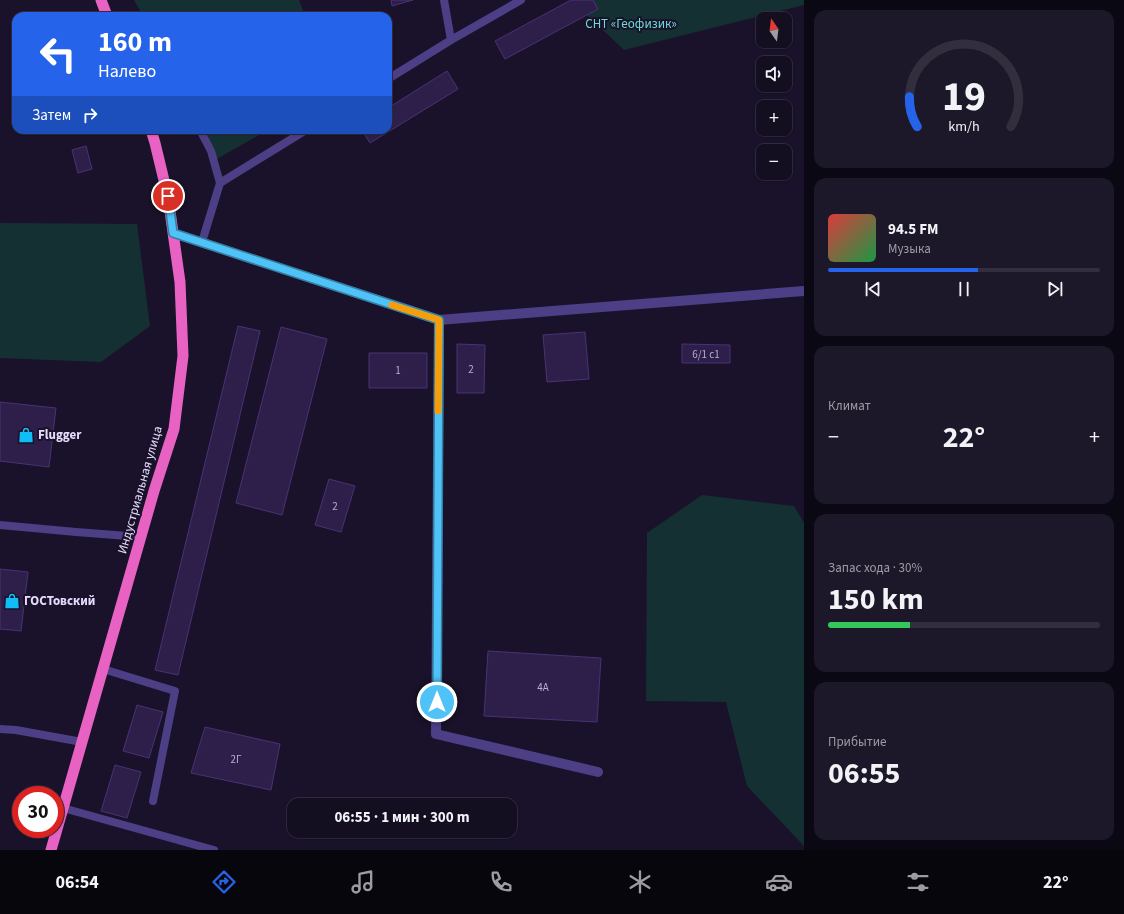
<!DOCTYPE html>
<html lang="ru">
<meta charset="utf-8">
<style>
body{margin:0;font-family:"Source Sans 3",sans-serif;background:#1c1729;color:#f1f3f6;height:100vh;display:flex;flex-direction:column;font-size:15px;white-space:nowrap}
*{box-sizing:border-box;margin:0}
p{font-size:13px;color:#9d9ca5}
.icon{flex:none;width:22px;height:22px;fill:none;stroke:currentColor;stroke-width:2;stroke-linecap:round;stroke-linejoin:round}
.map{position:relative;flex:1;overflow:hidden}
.panel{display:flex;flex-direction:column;gap:10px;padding:10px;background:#0a0812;width:320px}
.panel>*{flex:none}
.top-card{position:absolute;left:12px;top:12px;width:380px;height:122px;border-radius:12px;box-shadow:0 1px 3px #0004,0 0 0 1px #322e3e;background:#2563eb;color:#fff;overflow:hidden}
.needle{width:26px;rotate:346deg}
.fabs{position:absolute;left:756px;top:12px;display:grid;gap:8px}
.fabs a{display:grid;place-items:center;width:36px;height:36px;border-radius:8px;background:#130e20;box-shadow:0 1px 3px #0004,0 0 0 1px #322e3e;font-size:20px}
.speed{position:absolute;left:12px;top:786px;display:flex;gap:8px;font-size:20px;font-weight:700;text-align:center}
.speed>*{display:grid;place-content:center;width:52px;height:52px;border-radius:50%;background:#130e20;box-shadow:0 1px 3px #0004,0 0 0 1px #322e3e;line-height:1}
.speed .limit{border:6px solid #d22;background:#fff;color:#111}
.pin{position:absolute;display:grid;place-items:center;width:34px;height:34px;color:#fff;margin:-17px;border:2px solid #fff;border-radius:50%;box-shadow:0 1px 4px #0007}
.me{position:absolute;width:44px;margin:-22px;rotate:0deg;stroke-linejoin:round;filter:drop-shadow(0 0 3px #0008)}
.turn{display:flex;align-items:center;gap:14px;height:84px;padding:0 20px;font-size:18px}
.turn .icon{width:52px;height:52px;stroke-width:2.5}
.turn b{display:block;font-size:28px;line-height:34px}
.then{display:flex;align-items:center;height:38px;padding:0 20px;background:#0003;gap:8px;font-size:15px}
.big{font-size:30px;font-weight:700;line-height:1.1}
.panel .tile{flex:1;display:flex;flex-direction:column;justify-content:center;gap:6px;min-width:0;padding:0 14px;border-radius:12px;background:#1c1729}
.panel .dial{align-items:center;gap:0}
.dial svg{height:104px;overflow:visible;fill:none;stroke:#322e3e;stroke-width:7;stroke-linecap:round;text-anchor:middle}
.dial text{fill:#f1f3f6;stroke:none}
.song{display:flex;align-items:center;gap:12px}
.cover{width:48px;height:48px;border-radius:6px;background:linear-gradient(135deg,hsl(0 70% 55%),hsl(140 70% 35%))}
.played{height:4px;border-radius:2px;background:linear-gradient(90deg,#2563eb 55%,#322e3e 55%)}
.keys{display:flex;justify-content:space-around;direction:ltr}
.heat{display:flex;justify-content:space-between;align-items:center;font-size:22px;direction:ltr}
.charge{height:6px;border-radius:3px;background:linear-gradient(90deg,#34c759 30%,#322e3e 0)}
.trip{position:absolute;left:287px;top:798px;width:230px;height:40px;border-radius:12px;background:#130e20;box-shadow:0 1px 3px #0004,0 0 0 1px #322e3e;font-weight:700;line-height:40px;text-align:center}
.tab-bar{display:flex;height:64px;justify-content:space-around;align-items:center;background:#08060d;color:#9d9ca5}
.tab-bar .icon{width:28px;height:28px}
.tab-bar .active{color:#2563eb}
.tab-bar b{font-size:18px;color:#f1f3f6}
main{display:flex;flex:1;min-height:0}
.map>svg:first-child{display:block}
.green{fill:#153033}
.building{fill:#2e1f4a;stroke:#493275}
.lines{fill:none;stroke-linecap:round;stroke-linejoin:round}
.service{stroke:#4c3f86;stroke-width:8}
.minor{stroke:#4c3f86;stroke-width:10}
.trunk{stroke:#e862c4;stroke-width:11}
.route-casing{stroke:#337fa1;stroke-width:10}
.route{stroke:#4fc3f7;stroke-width:7}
.slow{stroke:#f59e0b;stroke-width:7}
.labels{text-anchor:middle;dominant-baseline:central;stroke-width:4;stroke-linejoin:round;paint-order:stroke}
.number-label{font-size:11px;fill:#b7add0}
.park-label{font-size:13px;fill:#6adcd0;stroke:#19122a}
.poi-label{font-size:13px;font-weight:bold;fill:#e5dcfd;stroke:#19122a;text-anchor:start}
.street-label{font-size:13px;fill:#e5dcfd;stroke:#19122a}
</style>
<main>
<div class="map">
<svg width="804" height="850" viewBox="0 0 804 850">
<rect width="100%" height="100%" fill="#19122a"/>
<path class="green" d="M134,0h165l6,16h-162z
M571,0h233v5l-180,45z
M200,130h68l-53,30z
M0,223l137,1 13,102 -49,36 -101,-4z
M702,495l92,11 10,17v323l-57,-60 -21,-84 -80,-1 1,-168z"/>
<path class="building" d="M391,0h22l-21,6z
M571,0h22l5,9 -93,50 -10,-18z
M447,71l11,18 -88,54 -8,-13h26v-22z
M86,146l6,23 -14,4 -6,-23z
M238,326l22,5 -82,344 -23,-5z
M281,327l46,12 -45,176 -46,-12z
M585,332l4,47 -42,3 -4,-47z
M457,344l28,1 -1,48h-27z
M682,344l48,1v18h-48z
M369,353h58v35h-58z
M0,402l56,6 -7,59 -49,-6z
M329,479l26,7 -14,46 -26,-7z
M0,569l28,3 -7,59 -21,-2z
M488,651l113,7 -4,64 -113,-6z
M137,705l26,7 -14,46 -26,-7z
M205,727l75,17 -9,46 -80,-17z
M115,765l26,7 -14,46 -26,-7z"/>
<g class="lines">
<path class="service" d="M444,0l7,40
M388,79l63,-39 70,-40
M200,130l11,21 9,32
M202,242l18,-59 86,-53
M0,525l76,7 65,5
M103,669l72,22 -22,110
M0,729l16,1 66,12
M63,808l151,42"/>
<path class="minor" d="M173,233l266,87 365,-29
M439,320l-3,414 162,38"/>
<path class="trunk" d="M101,0l6,16
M51,850l103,-359 20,-62 9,-73 -3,-74 -12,-85 -13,-54 -4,-13"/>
</g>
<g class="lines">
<defs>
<path id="route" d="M168,196l5,37 266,87 -2,382"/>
</defs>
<use href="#route" class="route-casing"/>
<use href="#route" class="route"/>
<path class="slow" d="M392,305l47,15 -1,91"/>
</g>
<defs>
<symbol id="shop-bare" viewBox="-9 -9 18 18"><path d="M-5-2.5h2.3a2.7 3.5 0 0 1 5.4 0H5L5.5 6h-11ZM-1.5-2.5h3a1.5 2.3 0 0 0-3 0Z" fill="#11bdf5" stroke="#19122a" stroke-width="2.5" paint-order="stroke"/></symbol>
</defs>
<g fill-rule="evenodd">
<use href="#shop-bare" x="15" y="424" width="22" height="22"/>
<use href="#shop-bare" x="1" y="590" width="22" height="22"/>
</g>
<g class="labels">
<g class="number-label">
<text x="706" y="354">6/1 с1</text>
<text x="471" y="369">2</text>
<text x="398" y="370">1</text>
<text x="335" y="506">2</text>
<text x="543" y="687">4А</text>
<text x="236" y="759">2Г</text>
</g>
<g class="park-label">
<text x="631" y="24">СНТ «Геофизик»</text>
</g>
<g class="poi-label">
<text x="38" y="435">Flugger</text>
<text x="24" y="601">ГОСТовский</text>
</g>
<g class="street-label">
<text transform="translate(140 490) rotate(-74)">Индустриальная улица</text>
</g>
</g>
</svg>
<div class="fabs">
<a><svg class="needle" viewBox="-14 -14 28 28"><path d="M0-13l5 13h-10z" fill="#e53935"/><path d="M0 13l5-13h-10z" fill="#9d9ca5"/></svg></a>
<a><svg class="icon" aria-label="sound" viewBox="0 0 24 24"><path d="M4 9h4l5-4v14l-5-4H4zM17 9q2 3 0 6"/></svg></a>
<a>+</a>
<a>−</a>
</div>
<div class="speed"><div class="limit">30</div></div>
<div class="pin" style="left:168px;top:196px;background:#d93025"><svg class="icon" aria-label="arrive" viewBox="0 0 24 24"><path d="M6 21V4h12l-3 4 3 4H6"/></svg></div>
<svg class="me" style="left:437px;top:702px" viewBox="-20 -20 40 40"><circle r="17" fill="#4fc3f7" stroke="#fff" stroke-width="3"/><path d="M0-11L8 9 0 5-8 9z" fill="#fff"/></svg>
<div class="trip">06:55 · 1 мин · 300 m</div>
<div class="top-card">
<div class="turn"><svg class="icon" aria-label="left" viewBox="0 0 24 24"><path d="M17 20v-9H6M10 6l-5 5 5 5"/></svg><div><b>160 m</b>Налево</div></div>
<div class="then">Затем<svg class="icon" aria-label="right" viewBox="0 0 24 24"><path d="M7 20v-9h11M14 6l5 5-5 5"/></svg></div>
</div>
</div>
<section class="panel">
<div class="tile dial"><svg viewBox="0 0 100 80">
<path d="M14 69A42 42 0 1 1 86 69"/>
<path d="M14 69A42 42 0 0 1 8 46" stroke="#2563eb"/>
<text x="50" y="56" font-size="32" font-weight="700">19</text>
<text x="50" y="72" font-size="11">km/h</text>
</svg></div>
<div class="tile">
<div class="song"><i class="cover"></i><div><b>94.5 FM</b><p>Музыка</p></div></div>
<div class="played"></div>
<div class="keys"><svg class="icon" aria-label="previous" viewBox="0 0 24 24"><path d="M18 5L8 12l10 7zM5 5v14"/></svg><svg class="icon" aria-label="pause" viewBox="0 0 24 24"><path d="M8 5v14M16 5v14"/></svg><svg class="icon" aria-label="next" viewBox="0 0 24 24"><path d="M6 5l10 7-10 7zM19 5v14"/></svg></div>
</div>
<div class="tile"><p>Климат</p>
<div class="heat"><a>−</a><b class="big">22°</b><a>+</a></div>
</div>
<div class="tile"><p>Запас хода · 30%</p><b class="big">150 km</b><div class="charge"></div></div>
<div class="tile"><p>Прибытие</p><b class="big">06:55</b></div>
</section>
</main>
<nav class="tab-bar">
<b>06:54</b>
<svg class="icon active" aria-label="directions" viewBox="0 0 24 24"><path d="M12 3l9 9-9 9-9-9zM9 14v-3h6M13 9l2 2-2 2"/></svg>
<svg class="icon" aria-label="music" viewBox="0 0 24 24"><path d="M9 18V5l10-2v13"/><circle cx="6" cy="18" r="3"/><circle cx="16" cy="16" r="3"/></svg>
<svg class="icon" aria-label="phone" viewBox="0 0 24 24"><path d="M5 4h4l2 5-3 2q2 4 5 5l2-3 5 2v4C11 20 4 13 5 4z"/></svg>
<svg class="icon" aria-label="climate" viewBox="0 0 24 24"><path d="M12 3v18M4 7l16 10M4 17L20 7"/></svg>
<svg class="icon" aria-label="car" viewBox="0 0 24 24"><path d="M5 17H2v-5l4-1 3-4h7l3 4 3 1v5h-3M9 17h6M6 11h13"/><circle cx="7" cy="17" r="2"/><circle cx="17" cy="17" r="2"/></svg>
<svg class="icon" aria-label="filters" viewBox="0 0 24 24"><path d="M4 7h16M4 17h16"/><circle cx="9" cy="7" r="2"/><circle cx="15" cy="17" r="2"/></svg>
<b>22°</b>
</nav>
